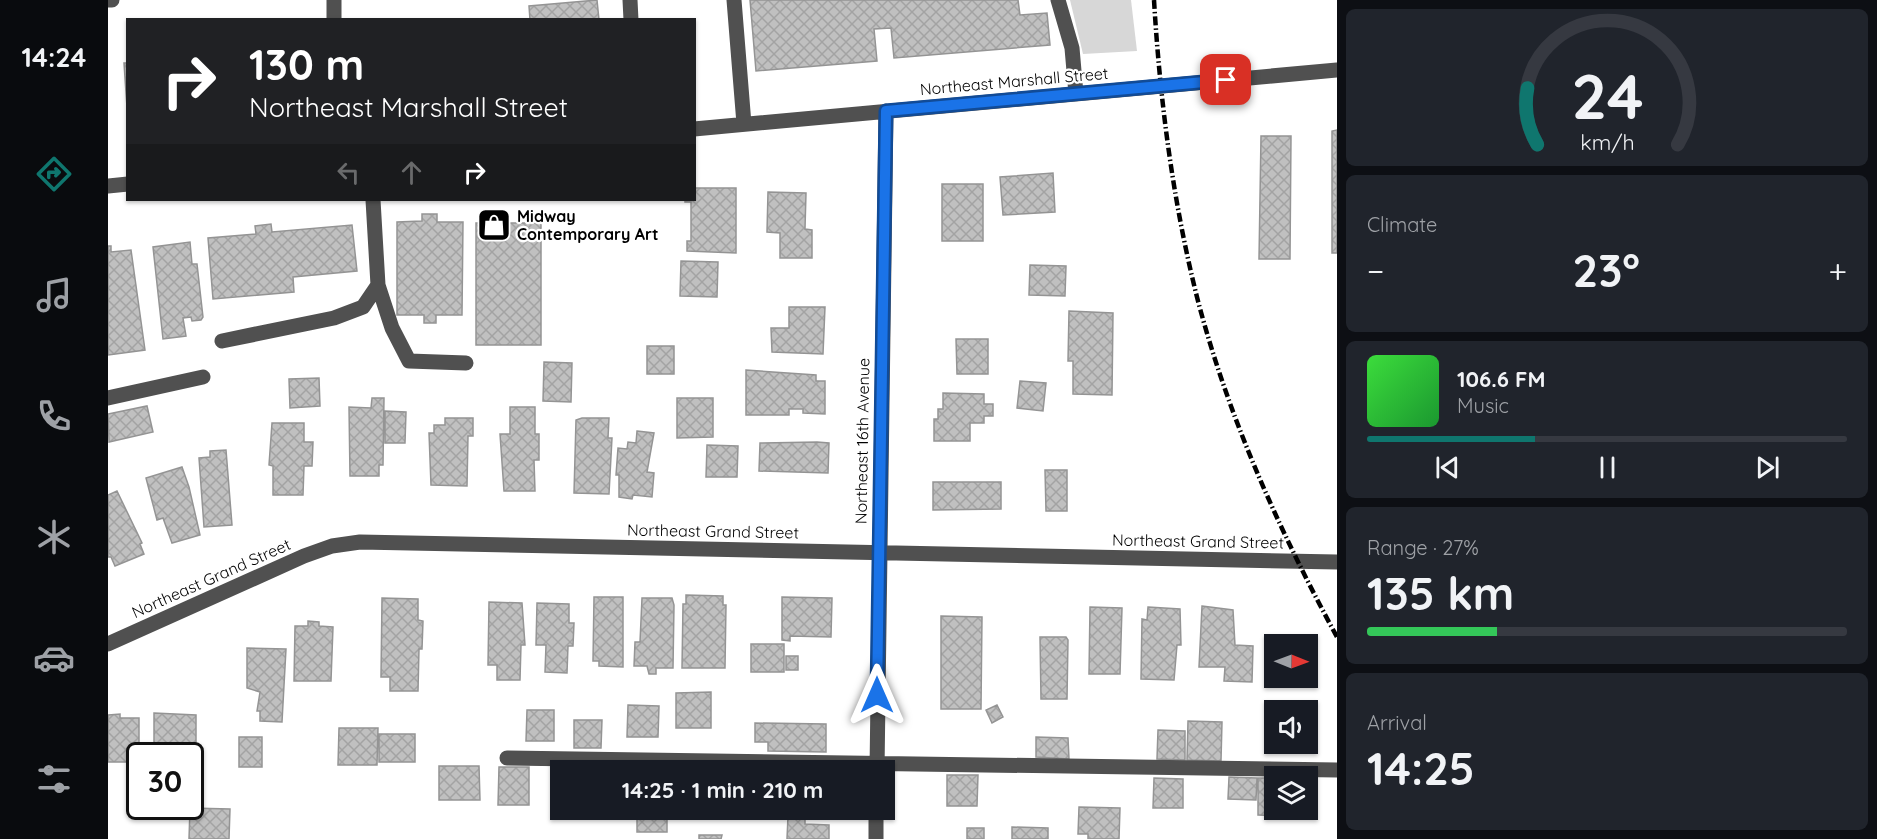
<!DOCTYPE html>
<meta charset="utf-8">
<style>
body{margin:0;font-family:Quicksand,sans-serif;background:#20242c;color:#f1f3f6;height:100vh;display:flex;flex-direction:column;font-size:22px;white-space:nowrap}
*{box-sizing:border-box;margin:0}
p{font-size:20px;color:#9ea1a6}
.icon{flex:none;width:33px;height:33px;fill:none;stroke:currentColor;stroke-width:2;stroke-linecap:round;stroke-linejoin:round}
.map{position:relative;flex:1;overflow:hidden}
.details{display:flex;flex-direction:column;gap:9px;padding:9px;background:#0d0f14;width:540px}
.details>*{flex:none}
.hud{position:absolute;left:18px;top:18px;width:570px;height:183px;border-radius:0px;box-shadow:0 2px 4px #0004;background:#202124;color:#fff;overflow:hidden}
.needle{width:39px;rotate:91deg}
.fabs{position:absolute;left:1156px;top:634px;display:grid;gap:12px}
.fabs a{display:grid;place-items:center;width:54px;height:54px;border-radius:0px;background:#171b24;box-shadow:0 2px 4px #0004;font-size:30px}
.speed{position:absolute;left:18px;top:742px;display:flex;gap:12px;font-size:30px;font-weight:700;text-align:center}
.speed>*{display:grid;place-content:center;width:78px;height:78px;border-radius:50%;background:#171b24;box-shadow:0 2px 4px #0004;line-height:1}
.speed .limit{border:3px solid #111;border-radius:9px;background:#fff;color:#111}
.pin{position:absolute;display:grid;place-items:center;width:51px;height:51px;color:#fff;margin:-26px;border-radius:12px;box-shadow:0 3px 9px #0006}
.me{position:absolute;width:66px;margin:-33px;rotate:0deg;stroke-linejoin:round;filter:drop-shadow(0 0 4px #0008)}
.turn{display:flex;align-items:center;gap:21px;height:126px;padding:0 24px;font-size:27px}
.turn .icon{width:78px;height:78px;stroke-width:2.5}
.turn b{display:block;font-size:42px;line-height:51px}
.lanes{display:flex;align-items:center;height:57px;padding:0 24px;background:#0003;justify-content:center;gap:30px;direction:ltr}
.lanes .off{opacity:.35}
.big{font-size:45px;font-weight:700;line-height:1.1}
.details .widget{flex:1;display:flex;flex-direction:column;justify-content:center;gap:9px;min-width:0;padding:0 21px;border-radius:9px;background:#20242c}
.details .dial{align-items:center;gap:0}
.dial svg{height:156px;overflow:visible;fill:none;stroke:#363941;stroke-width:7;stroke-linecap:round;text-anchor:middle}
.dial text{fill:#f1f3f6;stroke:none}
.song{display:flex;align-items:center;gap:18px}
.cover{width:72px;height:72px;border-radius:9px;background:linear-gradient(135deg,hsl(120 70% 55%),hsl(130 70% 35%))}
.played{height:6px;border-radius:3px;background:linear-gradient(90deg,#0f766e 35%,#363941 35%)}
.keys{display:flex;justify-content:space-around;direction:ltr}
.heat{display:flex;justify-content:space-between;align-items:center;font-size:33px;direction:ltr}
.charge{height:9px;border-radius:4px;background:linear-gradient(90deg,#34c759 27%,#363941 0)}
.trip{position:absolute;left:442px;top:760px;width:345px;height:60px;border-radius:0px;background:#171b24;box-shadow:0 2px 4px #0004;font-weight:700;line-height:60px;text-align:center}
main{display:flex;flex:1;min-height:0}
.tabs{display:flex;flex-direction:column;width:108px;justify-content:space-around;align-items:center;background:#090b0e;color:#9ea1a6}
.tabs .icon{width:42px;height:42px}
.tabs .on{color:#0f766e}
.tabs b{font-size:27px;color:#f1f3f6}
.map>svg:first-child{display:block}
.green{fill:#d7d7d7}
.building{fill:url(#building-cross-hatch);stroke:#949494;stroke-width:1.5}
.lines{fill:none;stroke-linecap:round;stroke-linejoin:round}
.minor{stroke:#505050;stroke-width:15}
.rail{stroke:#000;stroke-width:4.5;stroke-dasharray:9 3 1.5 3;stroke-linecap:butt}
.route-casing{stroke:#114b97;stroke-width:15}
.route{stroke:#1a73e8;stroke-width:10}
.labels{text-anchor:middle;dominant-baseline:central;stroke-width:4.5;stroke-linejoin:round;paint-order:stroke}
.street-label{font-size:16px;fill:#000;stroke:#fff}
.poi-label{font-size:16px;font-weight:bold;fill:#000;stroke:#fff;text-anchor:start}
</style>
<main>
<nav class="tabs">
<b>14:24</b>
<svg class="icon on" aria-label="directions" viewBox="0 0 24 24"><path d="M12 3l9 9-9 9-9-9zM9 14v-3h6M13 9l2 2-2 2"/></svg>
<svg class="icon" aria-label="music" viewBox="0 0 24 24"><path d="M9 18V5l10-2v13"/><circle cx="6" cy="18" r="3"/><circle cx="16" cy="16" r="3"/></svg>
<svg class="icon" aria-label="phone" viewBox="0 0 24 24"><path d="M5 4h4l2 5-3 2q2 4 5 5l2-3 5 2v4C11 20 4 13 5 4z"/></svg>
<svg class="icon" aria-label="climate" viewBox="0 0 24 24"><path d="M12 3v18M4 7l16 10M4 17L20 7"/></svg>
<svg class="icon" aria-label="car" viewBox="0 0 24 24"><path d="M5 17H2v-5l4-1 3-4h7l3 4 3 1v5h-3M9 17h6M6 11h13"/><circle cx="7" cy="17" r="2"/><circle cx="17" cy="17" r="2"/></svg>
<svg class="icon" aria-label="filters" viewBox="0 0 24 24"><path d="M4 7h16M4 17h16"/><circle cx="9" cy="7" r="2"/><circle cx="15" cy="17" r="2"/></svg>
</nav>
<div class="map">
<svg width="1229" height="839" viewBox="0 0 1229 839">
<defs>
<pattern id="building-cross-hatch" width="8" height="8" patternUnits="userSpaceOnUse" patternTransform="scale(1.5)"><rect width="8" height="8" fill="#c0c0c0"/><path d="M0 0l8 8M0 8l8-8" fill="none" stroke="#a3a3a3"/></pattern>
</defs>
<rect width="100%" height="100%" fill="#fff"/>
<path class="green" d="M962,0h61l6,51 -54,3z"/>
<path class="building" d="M489,0l2,20h-69l-1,-14z
M642,0h268l2,15 27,-2 3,32 -156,13 -3,-30 -17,1 3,32 -121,10z
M16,63h4v44h-1z
M1229,130v123h-5v-122z
M1153,136h30l-1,123h-31z
M945,173l2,39 -52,3 -3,-38z
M834,184h41v57h-41z
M586,188h42v65l-49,-2v-10h4v-39h-6v-2h9z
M660,192l38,1 -1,36 7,1v28h-32v-25l-13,-1z
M314,214h15v8h26l-1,93h-26v8h-12v-8h-27v-93l25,-1z
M368,223h65v122h-65z
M163,224l1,8 80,-7 5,46 -64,6 1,15 -81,7 -5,-61 48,-4 -1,-8z
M82,242l2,22h5l6,53 -2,3 -9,1 -1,-4 -8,1 3,18 -23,3 -10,-92z
M0,246h3v6l20,-2 14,100 -37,5z
M573,261l37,1 -1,35 -37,-1z
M922,265l36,1 -1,30 -36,-1z
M681,307h36l-2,47 -51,-2 -1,-24h18z
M961,311l44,2 -1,82 -39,-1v-33h-5z
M848,339h32v35h-31z
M539,346h27v28h-27z
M436,362l28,1 -1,39 -28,-1z
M638,370l70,5v6h9v33l-22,-1v-4h-14v6h-43z
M211,378l1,28 -30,2 -1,-29z
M912,381l26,2 -3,28 -26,-3z
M835,393l41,1v10h9v12h-9v7h-14v18h-36v-22h4v-10h5z
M264,398h12l-1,67h-4v11h-29l-1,-69 22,1z
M569,398h36v39l-36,1z
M39,406l6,26 -44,10 -1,-28z
M402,407h25v27h4v26h-5l1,31h-31l-4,-57h10z
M277,411l21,1 -1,31h-20z
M337,418h28v18h-5l-1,50 -36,-1 -2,-52h5v-8h11z
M474,418h27l-1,20h4l-3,56 -35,-1 2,-73z
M164,423h32v19h9l-1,24h-8l-1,29h-30v-29l-4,-1z
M529,431l17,2 -7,39 7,1 -2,24 -19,-2 -1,4 -13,-2v-22h-3l2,-27 9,1 1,-7 8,1z
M709,442l12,1 -1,30 -69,-2 1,-28z
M599,445l31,1 -1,31h-31z
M118,450l6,75 -28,2 -5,-69 11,-1v-6z
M74,467l7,20 11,48 -28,8 -9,-25 -6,2 -11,-42z
M937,470h22v41h-21z
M825,482h68v27l-68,1z
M9,491l25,52 -2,1 4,10 -29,12 -4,-9h-3v-62z
M578,595l37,1v9h3l-1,63h-43l1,-64h3z
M486,597h29v70l-24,-1v-5h-6z
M674,597l50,1 -1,39 -41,-1v5l-8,-1z
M274,598l36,1v21l5,1 -1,28h-3l-1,42h-28v-14h-9z
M534,598h30l2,7 -1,63h-17v6h-7l-2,-8h-13l1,-24h5z
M381,602l33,1 3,42h-4l-1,35h-23v-15h-9z
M429,603l32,1v19h5l-1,23h-5l-1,27 -22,-1 1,-27h-10z
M1094,606l31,4 2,35 18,1 -1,36 -28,-1 1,-14h-26z
M982,607l32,1 -2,66h-31z
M1040,607l32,2 1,36h-4l-3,35 -33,-1 1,-60 5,1z
M833,616l41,1 -1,92h-40z
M200,621l11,1v4l14,1 -2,54h-37l1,-55h13z
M932,637h26l2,3 -1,59h-26z
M643,644h33v28h-33z
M139,648l39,1 -4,73 -22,-1v-10h-3l3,-19 -13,-4z
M678,656h12v14h-12z
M603,692v36h-35v-35z
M520,705l31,1 -1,31h-31z
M889,705l6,12 -11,6 -6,-13z
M419,710h27v31h-28z
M46,713l42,2v62h-6v-21h-36z
M12,714v4h19v44h-31v-47z
M466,720h28l-1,28h-27z
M1080,721l34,1 -1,39 -34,-1z
M647,723l71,1v28l-58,-1v-9h-13z
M231,728h39l-1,37h-39z
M1050,730l27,1v29l-28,-1z
M271,734h36v28h-36z
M131,737h23v30h-23z
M928,737l32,1 1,21 -33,-2z
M331,766h40l1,34h-41z
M391,767h30v38h-31z
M567,768v3h-43v-2z
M839,775h31l-1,31h-30z
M1121,777l28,1 -1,22 -28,-1z
M1046,778l29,1v29h-30z
M1150,778h17v32h17v6l-34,-1z
M971,807l41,1 -1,31h-31v-5h-10z
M82,808l40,1 -1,30h-40z
M529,810h30v22h-30z
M680,816h17v8l24,1v14h-42z
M904,827l36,1v11h-36z
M859,828h17v11h-17z
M591,835h23l-1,4h-22z"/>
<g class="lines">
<path class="minor" d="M0,0h4
M226,0v20
M522,0l1,20
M626,0l10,124
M950,0l14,48 4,46
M586,129l643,-59
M0,186l20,-2
M270,285l14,43 17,33 57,2
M114,341l112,-23 29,-11 15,-22 -5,-85
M0,398l95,-21
M0,644l196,-88 28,-10 28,-4 977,20
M399,758l830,12
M769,771l9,-660
M768,839v-29"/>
<path class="rail" d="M1046,0c6,101 19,203 44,301 31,118 81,229 139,336"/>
</g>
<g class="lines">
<defs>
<path id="route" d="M769,695l9,-584 340,-31"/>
</defs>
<use href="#route" class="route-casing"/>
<use href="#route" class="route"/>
</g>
<defs>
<symbol id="shop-square" viewBox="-11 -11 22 22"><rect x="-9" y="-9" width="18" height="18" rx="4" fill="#000" stroke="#fff"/><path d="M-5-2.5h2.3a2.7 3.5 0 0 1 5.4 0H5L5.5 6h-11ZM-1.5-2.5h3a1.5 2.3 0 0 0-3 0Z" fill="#fff"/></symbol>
</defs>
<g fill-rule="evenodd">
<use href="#shop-square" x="367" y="206" width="38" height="38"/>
</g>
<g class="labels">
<g class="street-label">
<text transform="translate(906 81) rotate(-5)">Northeast Marshall Street</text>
<text transform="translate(754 441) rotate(-89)">Northeast 16th Avenue</text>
<text transform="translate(605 531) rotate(1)">Northeast Grand Street</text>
<text transform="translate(1090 541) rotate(1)">Northeast Grand Street</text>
<text transform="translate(103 578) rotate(-24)">Northeast Grand Street</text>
</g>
<g class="poi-label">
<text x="409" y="216">Midway<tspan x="409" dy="18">Contemporary Art</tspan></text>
</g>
</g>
</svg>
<div class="fabs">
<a><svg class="needle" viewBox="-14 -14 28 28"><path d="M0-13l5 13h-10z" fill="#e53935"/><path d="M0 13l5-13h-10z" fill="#9ea1a6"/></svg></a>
<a><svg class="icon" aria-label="sound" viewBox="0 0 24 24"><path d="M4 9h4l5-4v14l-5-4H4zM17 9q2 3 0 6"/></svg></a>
<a><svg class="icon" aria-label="layers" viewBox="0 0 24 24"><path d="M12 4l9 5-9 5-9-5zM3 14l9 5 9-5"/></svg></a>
</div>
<div class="speed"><div class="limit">30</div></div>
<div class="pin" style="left:1118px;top:80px;background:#d93025"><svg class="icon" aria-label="arrive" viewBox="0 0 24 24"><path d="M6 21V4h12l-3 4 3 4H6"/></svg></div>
<svg class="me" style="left:769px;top:695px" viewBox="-20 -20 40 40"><path d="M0-17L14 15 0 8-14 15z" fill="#1a73e8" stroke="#fff" stroke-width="4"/></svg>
<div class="trip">14:25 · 1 min · 210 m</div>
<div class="hud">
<div class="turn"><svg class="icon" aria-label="right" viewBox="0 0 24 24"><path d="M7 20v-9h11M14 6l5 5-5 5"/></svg><div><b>130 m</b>Northeast Marshall Street</div></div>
<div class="lanes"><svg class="icon off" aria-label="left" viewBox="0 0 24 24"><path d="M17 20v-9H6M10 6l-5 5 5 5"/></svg><svg class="icon off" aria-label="ahead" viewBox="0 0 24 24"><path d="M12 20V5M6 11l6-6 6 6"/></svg><svg class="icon" aria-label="right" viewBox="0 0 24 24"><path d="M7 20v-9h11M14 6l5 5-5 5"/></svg></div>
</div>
</div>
<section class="details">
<div class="widget dial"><svg viewBox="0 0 100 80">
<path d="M14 69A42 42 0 1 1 86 69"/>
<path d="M14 69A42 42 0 0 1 9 40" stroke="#0f766e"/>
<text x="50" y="56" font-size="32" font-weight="700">24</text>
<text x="50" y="72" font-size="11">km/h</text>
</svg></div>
<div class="widget"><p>Climate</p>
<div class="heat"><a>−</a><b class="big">23°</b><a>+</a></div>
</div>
<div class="widget">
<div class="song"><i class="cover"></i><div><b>106.6 FM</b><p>Music</p></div></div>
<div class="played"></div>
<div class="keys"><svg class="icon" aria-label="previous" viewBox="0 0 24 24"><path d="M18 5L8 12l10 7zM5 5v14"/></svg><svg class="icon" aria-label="pause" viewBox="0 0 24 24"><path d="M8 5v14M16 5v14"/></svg><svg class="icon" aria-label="next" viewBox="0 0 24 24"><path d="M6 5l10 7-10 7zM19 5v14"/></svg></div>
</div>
<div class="widget"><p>Range · 27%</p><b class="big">135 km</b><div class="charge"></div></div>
<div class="widget"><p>Arrival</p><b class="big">14:25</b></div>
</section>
</main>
